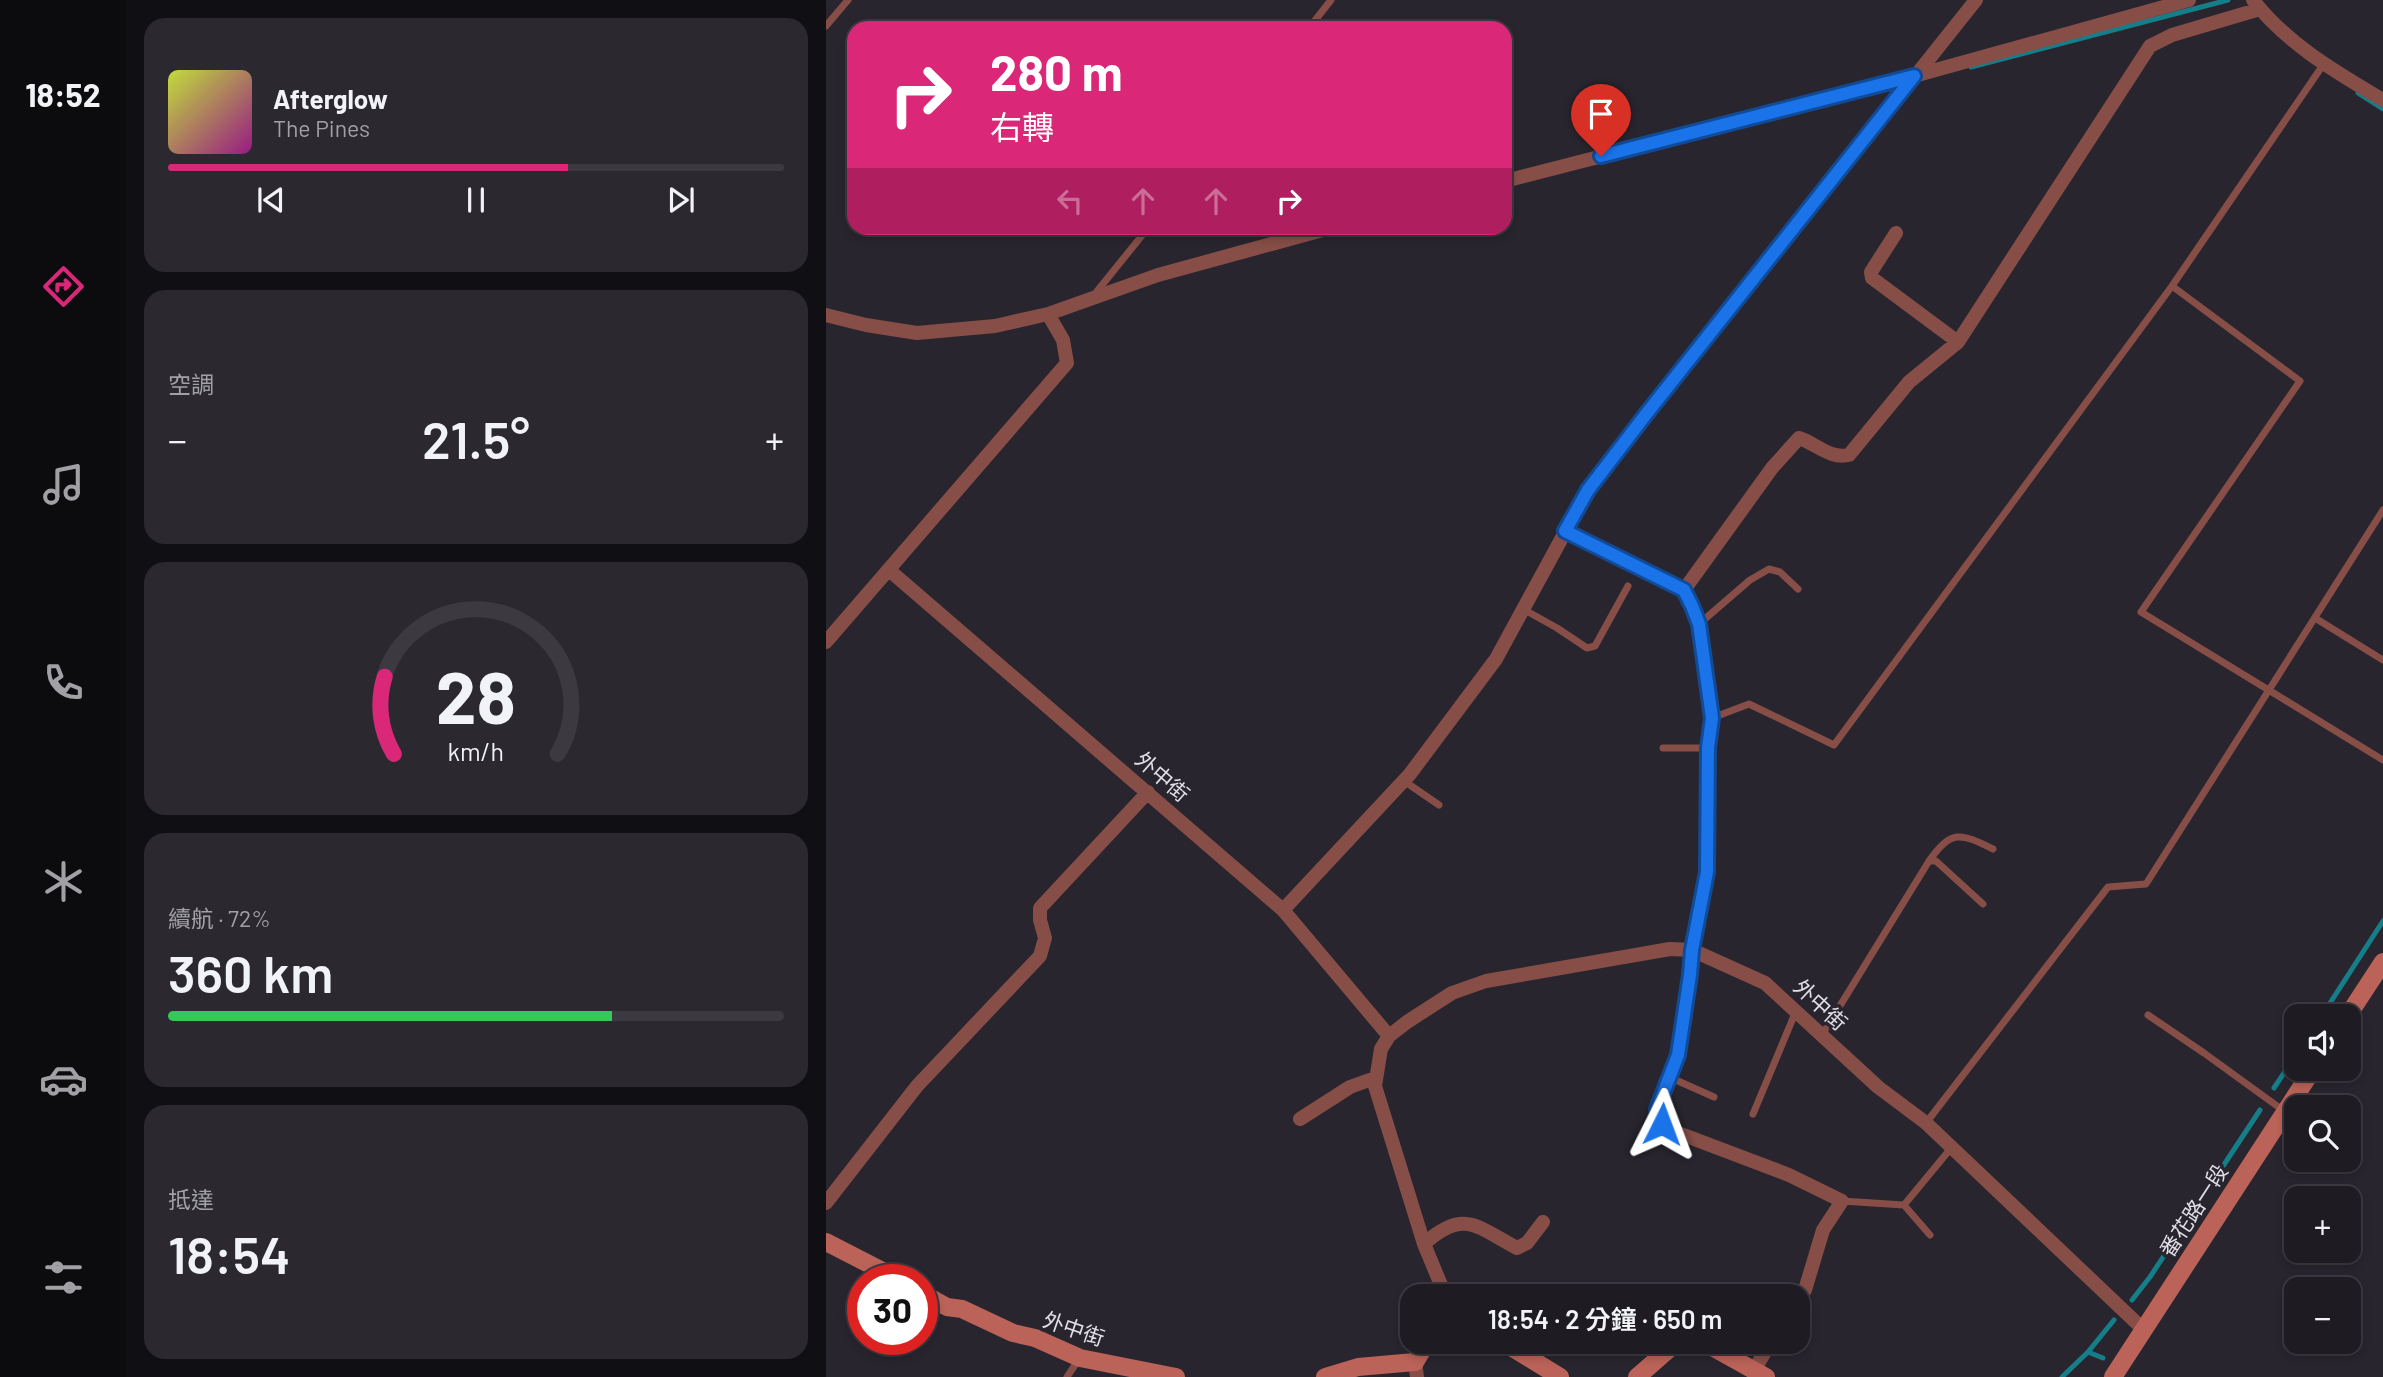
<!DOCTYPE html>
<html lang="zh-TW">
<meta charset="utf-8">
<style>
body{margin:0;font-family:Barlow,"Noto Sans TC",sans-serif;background:#2b292f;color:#f1f3f6;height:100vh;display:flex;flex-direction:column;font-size:26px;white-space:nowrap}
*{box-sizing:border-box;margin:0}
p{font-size:23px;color:#a1a1a5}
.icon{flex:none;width:38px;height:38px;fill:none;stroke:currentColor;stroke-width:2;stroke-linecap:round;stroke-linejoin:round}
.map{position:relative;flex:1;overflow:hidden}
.panel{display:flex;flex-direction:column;gap:18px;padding:18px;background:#100f13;width:700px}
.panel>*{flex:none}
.banner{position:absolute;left:21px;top:21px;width:665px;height:214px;border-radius:21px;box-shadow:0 4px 10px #0003,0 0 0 2px #3c3a40;background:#db2777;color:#fff;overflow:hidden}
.fabs{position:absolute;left:1458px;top:1004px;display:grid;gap:14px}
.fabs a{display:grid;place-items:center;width:77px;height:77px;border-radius:14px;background:#1e1c22;box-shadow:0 4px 10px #0003,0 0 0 2px #3c3a40;font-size:35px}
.speed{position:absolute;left:21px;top:1264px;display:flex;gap:14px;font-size:35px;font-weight:700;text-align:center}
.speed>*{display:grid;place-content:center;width:91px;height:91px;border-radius:50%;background:#1e1c22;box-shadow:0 4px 10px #0003,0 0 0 2px #3c3a40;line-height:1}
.speed .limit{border:10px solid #d22;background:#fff;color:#111}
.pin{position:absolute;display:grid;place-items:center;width:60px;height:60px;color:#fff;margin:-72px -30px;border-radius:50% 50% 50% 0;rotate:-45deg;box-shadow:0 0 7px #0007}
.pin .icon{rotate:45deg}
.me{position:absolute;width:77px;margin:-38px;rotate:3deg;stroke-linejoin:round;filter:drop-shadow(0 0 5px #0008)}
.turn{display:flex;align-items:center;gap:24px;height:147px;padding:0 28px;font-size:32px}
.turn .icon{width:91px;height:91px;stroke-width:2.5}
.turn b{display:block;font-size:49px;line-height:60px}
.lanes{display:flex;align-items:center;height:66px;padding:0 28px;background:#0003;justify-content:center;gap:35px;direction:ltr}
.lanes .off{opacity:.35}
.big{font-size:52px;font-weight:600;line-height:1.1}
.panel .widget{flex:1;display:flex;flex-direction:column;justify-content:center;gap:10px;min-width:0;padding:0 24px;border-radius:21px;background:#2b292f}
.panel .dial{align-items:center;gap:0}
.dial svg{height:182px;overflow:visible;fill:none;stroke:#3c3a40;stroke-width:7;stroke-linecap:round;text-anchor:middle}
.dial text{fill:#f1f3f6;stroke:none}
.song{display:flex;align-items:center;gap:21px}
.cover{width:84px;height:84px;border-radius:10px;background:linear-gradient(135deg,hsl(70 70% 55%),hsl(310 70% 35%))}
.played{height:7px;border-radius:4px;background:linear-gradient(90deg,#db2777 65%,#3c3a40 65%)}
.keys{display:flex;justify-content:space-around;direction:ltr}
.heat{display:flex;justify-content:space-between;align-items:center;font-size:38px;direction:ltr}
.charge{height:10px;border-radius:5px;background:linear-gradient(90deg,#34c759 72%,#3c3a40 0)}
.trip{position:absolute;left:574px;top:1284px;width:410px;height:70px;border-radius:21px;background:#1e1c22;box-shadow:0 4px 10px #0003,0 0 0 2px #3c3a40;font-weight:600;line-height:70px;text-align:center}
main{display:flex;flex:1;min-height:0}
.dock{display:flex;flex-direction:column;width:126px;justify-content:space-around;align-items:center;background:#0c0b0e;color:#a1a1a5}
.dock .icon{width:49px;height:49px}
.dock .on{color:#db2777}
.dock b{font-size:32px;color:#f1f3f6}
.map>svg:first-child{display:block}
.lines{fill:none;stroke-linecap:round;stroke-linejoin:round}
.stream{stroke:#157e89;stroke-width:5}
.lane{stroke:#864e47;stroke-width:7}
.street{stroke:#864e47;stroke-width:14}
.secondary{stroke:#bb6358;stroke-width:18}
.route-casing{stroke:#114b97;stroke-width:18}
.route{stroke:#1a73e8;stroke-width:12}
.labels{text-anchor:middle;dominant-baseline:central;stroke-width:7;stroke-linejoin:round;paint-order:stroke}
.street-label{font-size:21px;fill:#e2e0e6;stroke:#28252e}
</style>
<main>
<nav class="dock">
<b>18:52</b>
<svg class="icon on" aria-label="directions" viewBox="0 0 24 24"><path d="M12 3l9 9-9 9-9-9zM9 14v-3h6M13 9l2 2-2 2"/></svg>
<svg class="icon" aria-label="music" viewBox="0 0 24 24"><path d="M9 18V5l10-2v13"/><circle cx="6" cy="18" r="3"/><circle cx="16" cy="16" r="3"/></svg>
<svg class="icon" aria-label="phone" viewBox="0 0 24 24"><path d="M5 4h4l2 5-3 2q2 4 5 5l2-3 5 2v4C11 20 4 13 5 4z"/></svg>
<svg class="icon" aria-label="climate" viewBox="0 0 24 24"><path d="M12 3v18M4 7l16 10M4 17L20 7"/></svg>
<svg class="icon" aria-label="car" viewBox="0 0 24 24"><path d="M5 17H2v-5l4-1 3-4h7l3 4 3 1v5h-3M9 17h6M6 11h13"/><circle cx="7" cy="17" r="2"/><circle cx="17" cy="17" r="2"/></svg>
<svg class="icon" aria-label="filters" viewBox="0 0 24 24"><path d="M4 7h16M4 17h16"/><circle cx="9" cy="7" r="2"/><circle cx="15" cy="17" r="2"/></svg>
</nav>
<section class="panel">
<div class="widget">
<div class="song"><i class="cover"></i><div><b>Afterglow</b><p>The Pines</p></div></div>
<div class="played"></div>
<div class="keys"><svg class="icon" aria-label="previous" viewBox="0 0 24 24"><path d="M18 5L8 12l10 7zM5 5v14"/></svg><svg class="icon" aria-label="pause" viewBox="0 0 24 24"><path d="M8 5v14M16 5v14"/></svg><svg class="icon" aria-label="next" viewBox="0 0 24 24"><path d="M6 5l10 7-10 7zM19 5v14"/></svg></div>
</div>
<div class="widget"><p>空調</p>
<div class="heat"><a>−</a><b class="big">21.5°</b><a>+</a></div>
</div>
<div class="widget dial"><svg viewBox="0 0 100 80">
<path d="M14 69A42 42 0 1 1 86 69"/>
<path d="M14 69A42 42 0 0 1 10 35" stroke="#db2777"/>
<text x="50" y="56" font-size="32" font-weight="700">28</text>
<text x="50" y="72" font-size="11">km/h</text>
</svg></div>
<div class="widget"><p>續航 · 72%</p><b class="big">360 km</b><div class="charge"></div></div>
<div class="widget"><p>抵達</p><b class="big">18:54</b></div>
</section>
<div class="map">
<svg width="1557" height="1377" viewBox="0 0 1557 1377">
<rect width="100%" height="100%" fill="#28252e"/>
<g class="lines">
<path class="stream" d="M1145,67l257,-67
M1532,93l25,16
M1495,1017l62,-96
M1448,1088l22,-33
M1306,1300l18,-23 110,-167
M1262,1352l26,-32
M1236,1377l26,-25 15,6"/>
<path class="lane" d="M0,26l22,-26
M483,28l22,-28
M1346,286l128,95 -159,231 242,148
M268,295l54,-67
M740,532l118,58
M697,609l34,19 30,20 8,-2 33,-60
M1489,618l68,42
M873,624l51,-44 19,-11 11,3 18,17
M886,718l37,-14 85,41 338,-459 151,-221
M837,748h45
M578,781l35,24
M1103,861c23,-32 31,-28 64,-12
M1322,1015l56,38 80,58
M996,1035l107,-174h7l47,43
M843,1077l45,20
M927,1114l43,-103
M1100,1123l182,-236 38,-3 237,-374
M1016,1201l62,4 48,-58
M1078,1205l26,30
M241,1377l12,-18"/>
<path class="street" d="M1427,0c34,44 83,72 130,100
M679,181l409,-105 275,-76
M1070,233l-25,39 1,6 86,64
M0,315l40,10 51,8 78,-7 53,-12 110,-39 172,-47
M63,570l394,340 106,126
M0,642l241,-279 -4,-23 -15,-26
M457,910l127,-136 86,-115 92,-169 59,-77 329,-413
M474,1119l50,-32 25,-9
M0,1203l91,-117 123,-130 5,-18 -5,-18v-12l108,-116
M598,1244c40,-36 53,-17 93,4l10,-5 16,-21
M620,1297l-22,-53 -49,-158 6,-37 8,-13 18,-14 45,-29 34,-12 184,-32 22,1 73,33 113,104 48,36 217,206
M971,1302l8,-12 18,-60 19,-29 -53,-26 -116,-44 -11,-7 -5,-15 21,-55 13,-79 1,-25 15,-78 1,-124 4,-30 -13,-94 -15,-34 88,-122 27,-30c18,6 30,21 50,17l60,-73 49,-40 192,-296 22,-11 88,-26
M589,1362l2,15
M928,1370l17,-28"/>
<path class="secondary" d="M1521,1017l36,-55
M0,1242l72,37
M96,1293l25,14 15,2 51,24 22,5 45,20 96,19
M677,1342l57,35
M877,1342l63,35
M499,1377l33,-10 57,-5 12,-20
M811,1377l40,-35
M1287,1377l200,-308"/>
</g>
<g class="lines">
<defs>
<path id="route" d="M775,156l313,-80 -267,337 -59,77 -23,41 119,59 8,16 7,18 13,94 -4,30 -1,124 -15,78 -2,25 -12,80 -21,54 5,15"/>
</defs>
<use href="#route" class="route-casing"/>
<use href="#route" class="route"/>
</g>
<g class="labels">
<g class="street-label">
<text transform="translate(337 776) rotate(41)">外中街</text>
<text transform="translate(995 1004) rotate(43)">外中街</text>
<text transform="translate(1367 1210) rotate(-57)">番花路一段</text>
<text transform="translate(248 1328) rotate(19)">外中街</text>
</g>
</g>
</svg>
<div class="fabs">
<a><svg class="icon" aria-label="sound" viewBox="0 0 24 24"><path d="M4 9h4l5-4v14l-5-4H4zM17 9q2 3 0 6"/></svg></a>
<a><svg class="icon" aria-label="search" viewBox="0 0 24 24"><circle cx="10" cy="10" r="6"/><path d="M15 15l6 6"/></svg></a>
<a>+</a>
<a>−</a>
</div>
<div class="speed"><div class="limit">30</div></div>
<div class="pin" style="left:775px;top:156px;background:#d93025"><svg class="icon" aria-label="arrive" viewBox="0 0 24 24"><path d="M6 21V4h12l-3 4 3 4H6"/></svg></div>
<svg class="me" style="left:836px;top:1124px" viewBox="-20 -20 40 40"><path d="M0-17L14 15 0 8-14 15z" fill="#1a73e8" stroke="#fff" stroke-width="4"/></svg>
<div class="trip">18:54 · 2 分鐘 · 650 m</div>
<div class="banner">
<div class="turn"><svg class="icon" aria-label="right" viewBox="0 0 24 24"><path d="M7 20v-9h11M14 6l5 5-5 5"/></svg><div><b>280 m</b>右轉</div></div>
<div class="lanes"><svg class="icon off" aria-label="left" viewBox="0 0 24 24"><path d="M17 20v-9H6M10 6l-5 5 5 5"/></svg><svg class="icon off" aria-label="ahead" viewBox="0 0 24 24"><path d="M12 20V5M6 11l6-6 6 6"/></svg><svg class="icon off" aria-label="ahead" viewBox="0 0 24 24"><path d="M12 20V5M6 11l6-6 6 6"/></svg><svg class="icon" aria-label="right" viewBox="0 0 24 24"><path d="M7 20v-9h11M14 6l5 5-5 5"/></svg></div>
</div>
</div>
</main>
